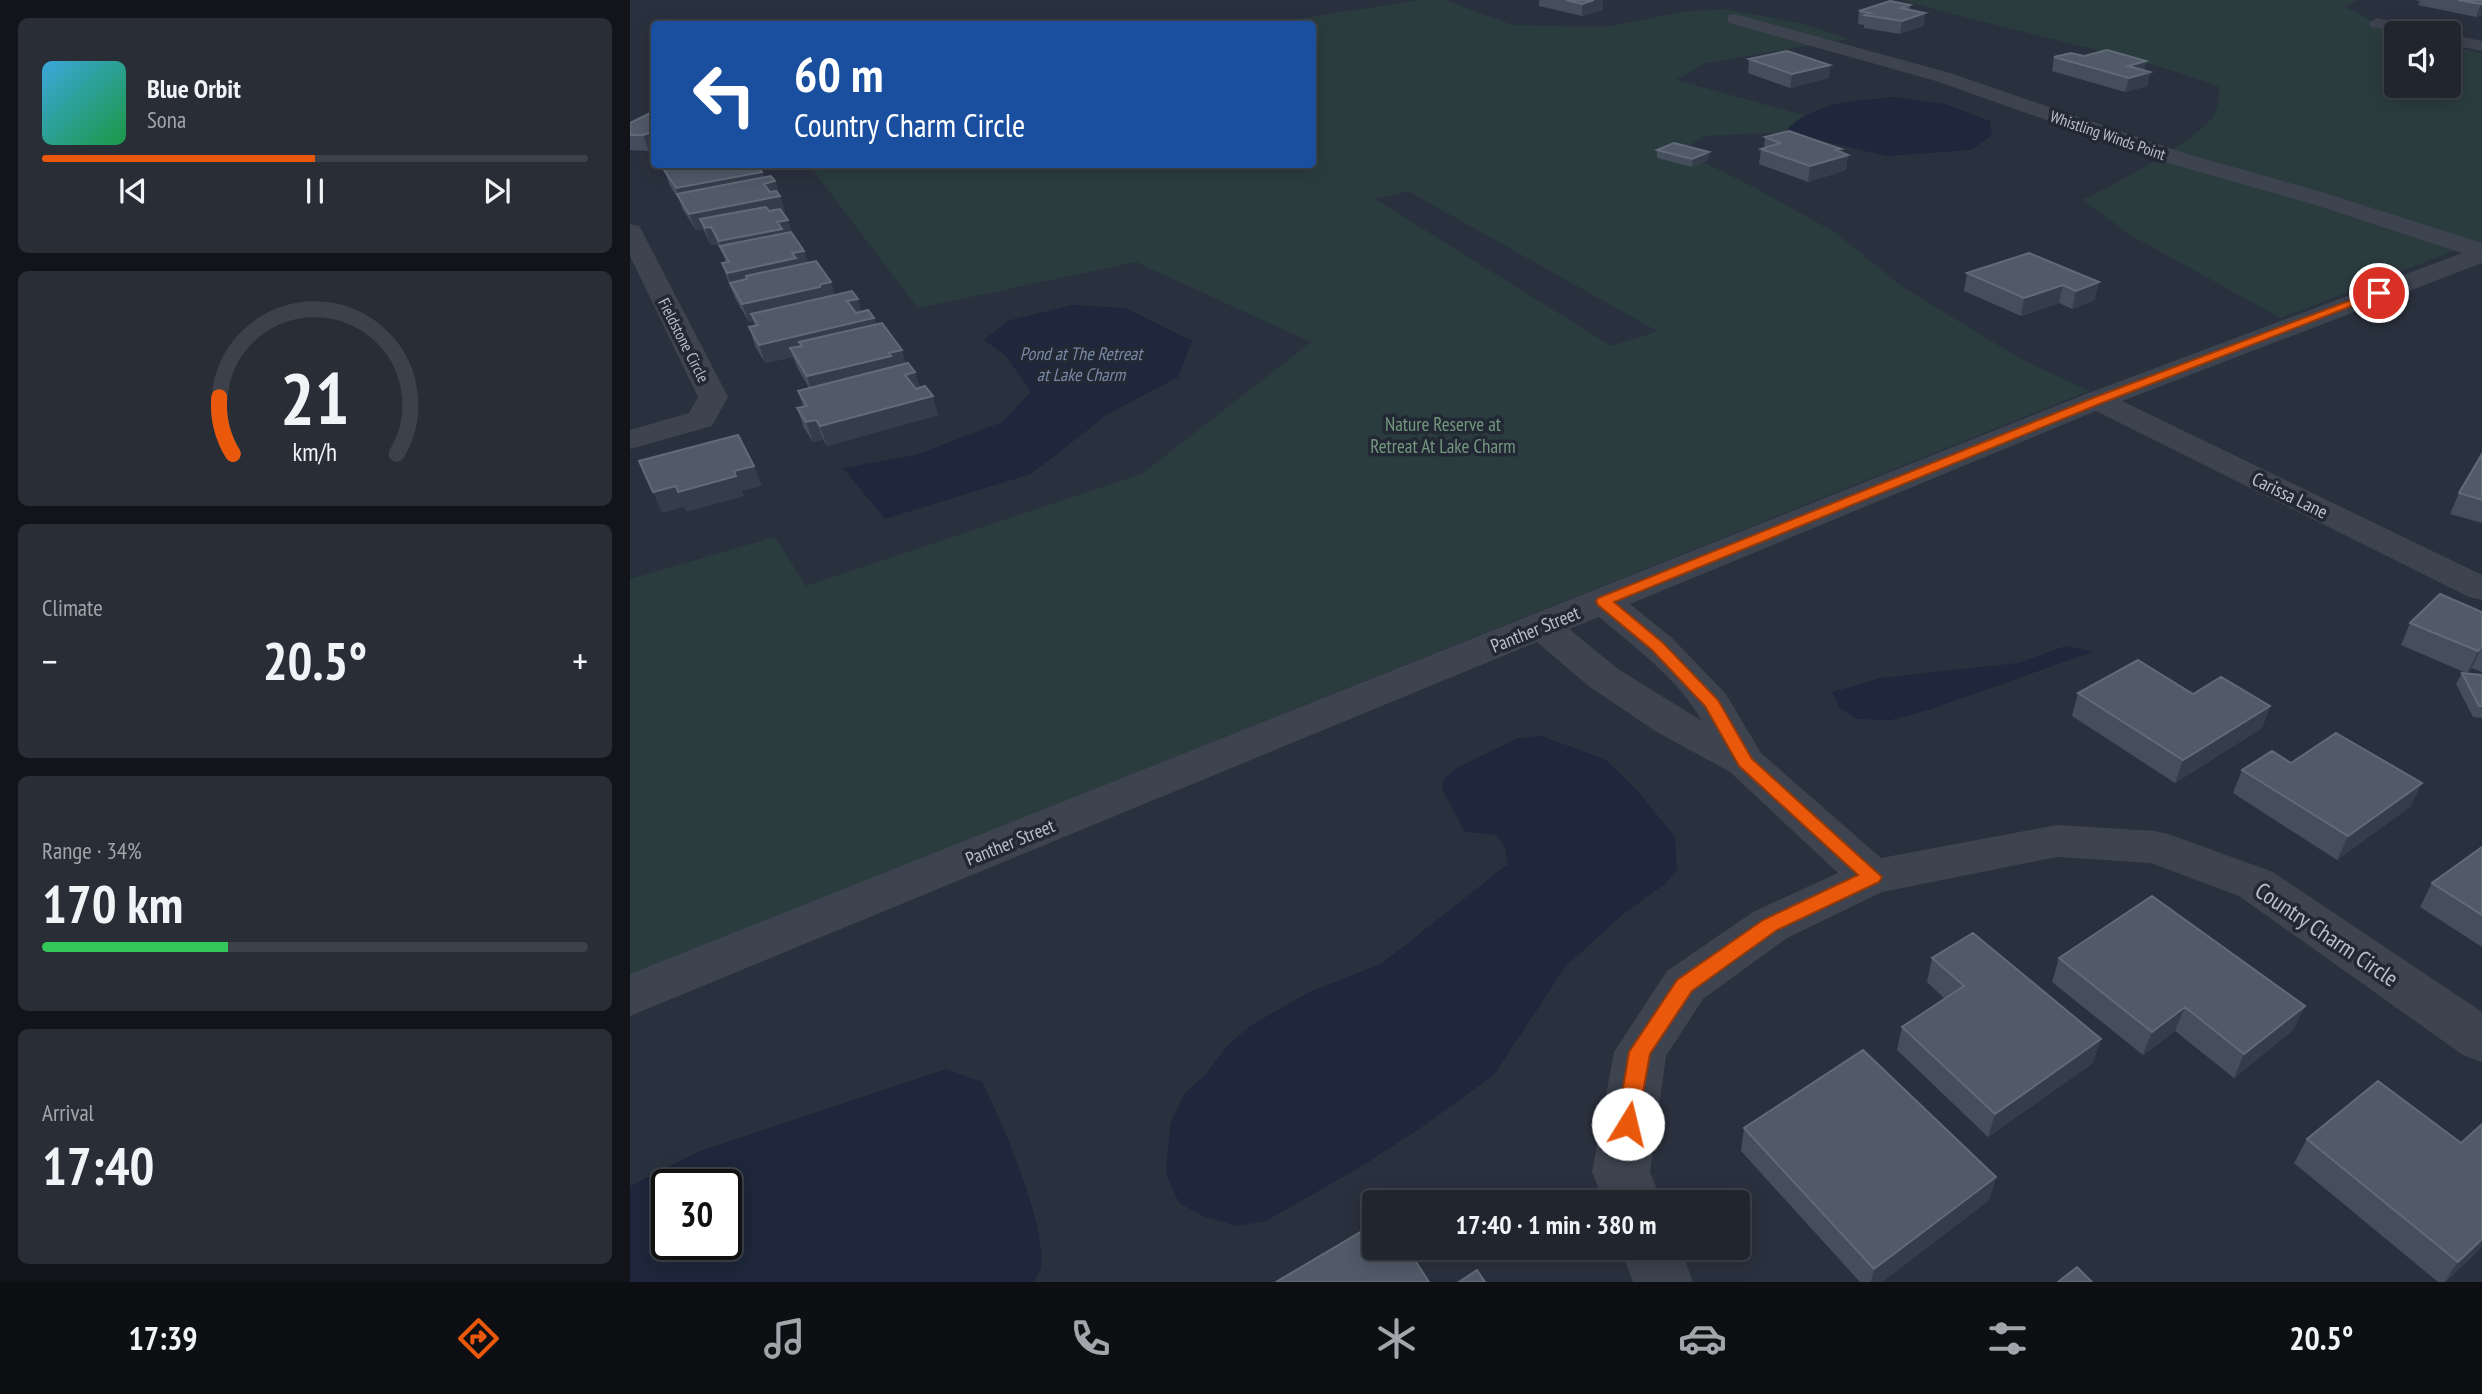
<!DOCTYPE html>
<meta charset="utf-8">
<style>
body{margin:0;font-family:"PT Sans Narrow",sans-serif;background:#282d36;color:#f1f3f6;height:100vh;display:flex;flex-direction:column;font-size:26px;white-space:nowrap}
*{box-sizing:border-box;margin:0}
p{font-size:23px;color:#a2a5aa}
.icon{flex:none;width:38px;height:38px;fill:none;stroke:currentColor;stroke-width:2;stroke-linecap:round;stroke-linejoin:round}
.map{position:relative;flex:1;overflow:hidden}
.panel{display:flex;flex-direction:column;gap:18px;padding:18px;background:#121419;width:630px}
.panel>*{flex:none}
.guide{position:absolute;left:21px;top:21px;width:665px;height:147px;border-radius:7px;box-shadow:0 4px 18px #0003,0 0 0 2px #3d424a;background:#1a4fa0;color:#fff;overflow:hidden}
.controls{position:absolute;left:1754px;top:21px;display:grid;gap:14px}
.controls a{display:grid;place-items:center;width:77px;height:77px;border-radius:7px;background:#20252e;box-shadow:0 4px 18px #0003,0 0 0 2px #3d424a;font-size:35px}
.speed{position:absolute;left:21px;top:1169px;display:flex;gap:14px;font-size:35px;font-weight:700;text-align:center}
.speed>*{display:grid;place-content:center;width:91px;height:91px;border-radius:50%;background:#20252e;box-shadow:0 4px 18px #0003,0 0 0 2px #3d424a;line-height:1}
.speed .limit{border:4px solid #111;border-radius:10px;background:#fff;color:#111}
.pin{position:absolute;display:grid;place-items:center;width:60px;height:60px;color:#fff;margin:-30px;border:4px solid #fff;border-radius:50%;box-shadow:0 2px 7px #0007}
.me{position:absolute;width:77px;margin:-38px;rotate:9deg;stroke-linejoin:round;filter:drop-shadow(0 0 5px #0008)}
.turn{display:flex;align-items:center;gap:24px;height:147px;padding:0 28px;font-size:32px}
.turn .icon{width:91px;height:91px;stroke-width:2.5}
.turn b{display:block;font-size:49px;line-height:60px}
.big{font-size:52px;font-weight:600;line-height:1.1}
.panel .card{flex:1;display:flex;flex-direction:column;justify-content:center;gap:10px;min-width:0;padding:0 24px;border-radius:10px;background:#282d36}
.panel .dial{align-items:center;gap:0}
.dial svg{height:182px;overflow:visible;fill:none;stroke:#3d424a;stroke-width:7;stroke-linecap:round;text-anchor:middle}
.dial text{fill:#f1f3f6;stroke:none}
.song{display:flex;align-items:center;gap:21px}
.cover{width:84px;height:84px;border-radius:10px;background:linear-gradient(135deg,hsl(200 70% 55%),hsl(140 70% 35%))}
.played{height:7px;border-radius:4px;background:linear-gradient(90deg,#ea580c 50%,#3d424a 50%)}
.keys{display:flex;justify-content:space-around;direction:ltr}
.heat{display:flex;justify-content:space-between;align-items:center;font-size:38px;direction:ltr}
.charge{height:10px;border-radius:5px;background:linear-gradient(90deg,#34c759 34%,#3d424a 0)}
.trip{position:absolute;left:732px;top:1190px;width:388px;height:70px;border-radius:7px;background:#20252e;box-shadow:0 4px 18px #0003,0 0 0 2px #3d424a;font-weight:600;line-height:70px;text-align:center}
.dock{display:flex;height:112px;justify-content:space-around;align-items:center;background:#0d0f12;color:#a2a5aa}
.dock .icon{width:49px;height:49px}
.dock .active{color:#ea580c}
.dock b{font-size:32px;color:#f1f3f6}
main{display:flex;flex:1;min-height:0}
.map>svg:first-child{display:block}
.green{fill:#2b3c3f;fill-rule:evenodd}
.water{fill:#1e273b;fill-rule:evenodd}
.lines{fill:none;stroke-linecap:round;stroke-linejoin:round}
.street{fill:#3d434f;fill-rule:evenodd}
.wall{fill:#454e5c}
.shaded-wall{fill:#353d4b}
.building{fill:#515a68;stroke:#626a77;stroke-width:2}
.route{fill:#ea580c;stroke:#983908;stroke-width:2}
.labels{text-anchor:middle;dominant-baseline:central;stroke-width:7;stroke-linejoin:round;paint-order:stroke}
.far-street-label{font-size:16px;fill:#babfc9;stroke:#222834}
.far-water-label{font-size:18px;font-style:italic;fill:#7887a3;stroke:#222834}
.park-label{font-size:19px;fill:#74977f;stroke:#222834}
.street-label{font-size:19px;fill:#babfc9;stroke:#222834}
.near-street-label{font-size:23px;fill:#babfc9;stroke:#222834}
</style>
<main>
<section class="panel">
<div class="card">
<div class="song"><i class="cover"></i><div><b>Blue Orbit</b><p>Sona</p></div></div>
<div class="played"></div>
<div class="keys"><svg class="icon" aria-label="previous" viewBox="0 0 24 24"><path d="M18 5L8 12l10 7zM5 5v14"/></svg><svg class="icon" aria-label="pause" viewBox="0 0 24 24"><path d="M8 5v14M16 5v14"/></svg><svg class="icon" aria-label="next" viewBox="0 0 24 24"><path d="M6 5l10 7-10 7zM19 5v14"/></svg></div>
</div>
<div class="card dial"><svg viewBox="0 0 100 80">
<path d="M14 69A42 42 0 1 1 86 69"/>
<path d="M14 69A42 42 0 0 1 8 44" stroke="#ea580c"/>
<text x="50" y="56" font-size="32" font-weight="700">21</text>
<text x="50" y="72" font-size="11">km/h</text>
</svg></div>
<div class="card"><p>Climate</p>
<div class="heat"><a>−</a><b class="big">20.5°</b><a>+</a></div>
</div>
<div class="card"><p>Range · 34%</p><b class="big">170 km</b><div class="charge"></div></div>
<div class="card"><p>Arrival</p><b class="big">17:40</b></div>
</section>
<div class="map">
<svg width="1852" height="1282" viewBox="0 0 1852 1282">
<rect width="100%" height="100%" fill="#2a313e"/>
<path class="green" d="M789,0h26l67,25 93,2 78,-15 41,-3 76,14 49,16 -144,24 -29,17 127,35 -19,17 -80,4 -23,15 67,33 88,49 65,53 118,72 70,33 -1459,584v-396l145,-42 31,49 336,-112 169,-132 -175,-80 -218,46 -109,-143 503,-1v-140h-45zM778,191l249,140 -1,1 -45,14 -236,-147z
M1272,0h456l-13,7 45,23 13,3h-7v53h52v-41l34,8v192l-8,-2 -193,75 -151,-83 -47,-35c28,-14 125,-63 134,-91 2,-7 2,-15 2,-22 -39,-16 -78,-25 -118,-36 -67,-17 -133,-32 -199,-51z"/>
<path class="water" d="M1265,97l50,7 45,17 2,14 -21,15 -84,6 -103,-24c34,-32 66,-30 111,-35z
M442,305l54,3 66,33 -14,36 -70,37 -77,60 -146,45 -42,-51 73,-13 86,-33 29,-30 -26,-37 -21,-15 23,-19z
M1436,646l26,6 -163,58 -38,10 -35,-1 -16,-11 -8,-16 49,-14 137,-15z
M911,736l64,23 31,30 39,48 2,34 -11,12 -45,33 -56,51 -71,108 -72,52 -60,39 -96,55 -29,5 -34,-10 -24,-13 -13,-30 4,-49 14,-30 22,-20 22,-29 22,-19 61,-35 70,-27 127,-100 -4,-19 -8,-10 -31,-3 -23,-43 2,-10 11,-10 63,-31z
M316,1069l36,13c20,39 65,144 59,186 -1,4 -6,10 -8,14h-403v-96l70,-35zM37,1185h59v59h-59z"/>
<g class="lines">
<path class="street" d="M1105,14l215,59 234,80 141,40 157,50v20l-360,138 360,174v25l-13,-3 -373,-186 -466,193 42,34 54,56 35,59 120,105 176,-33 98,6 16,4 102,37 209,140v50l-19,-7 -224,-159 -88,-33 -94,-6 -175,35 -95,46 -84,61 -37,57 -16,116 12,30h-58l-12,-30 22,-120 53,-81 86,-59 85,-39 -108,-101 -75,-41 -31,-21 -34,-23 -53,-45 -907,374v-42l1456,-580 376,-141 -153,-50 -141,-40 -232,-82 -207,-58 -2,-4 2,-4zM969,617c35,29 81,64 103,104l-84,-52 -49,-40z
M1747,18l52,11 3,4h-31l-30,-6 -2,-4z
M1818,34l34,7v10l-34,-7z
M0,224l9,2 3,5 86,166 -16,29 -82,23v-19l59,-17 9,-16 -68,-141z
M990,1248h60l13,34h-60z"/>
</g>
<path class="wall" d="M909,0h64v10l-21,6 -43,-10z
M1783,0h69v15l-6,2 -58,-12 2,-4z
M1280,5v5l15,3 -2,13 -23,8 -36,-6v-3l-6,-1 1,-13z
M1454,56l62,5 -2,9 6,2 -3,14 -22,6 -73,-21 2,-14z
M1119,59l81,6 -1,13 -39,10 -42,-15z
M24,111v37l-5,3 -19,-1v-27z
M1135,137l83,18 -2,15 -38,12 -49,-18 2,-15 3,-1z
M1027,150l51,10 -16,7 -35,-9z
M41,164h84l1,3 6,5 2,5 11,4 10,31 -2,1 10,22 11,16 4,12 27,32 27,17 12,6 2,6 30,39 14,25 18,27 -111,31 -4,-7 -10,3 -9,-14 -7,-20 6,-1 -5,-16 11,-3 -12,-21 -4,-10 -28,6 -10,-17 -6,-19 6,-1 -2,-5 -4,1 -13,-22 -8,-19 -6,-18h4l-3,-8 -6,-11 -6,1 -8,-16 -7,1 -13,-20 -4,-10 -9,-14 -6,-16 9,-2z
M1399,253l66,47 -23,9 -13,-6 -38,13 -57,-25 3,-18z
M1852,454v69l-32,-9 9,-21z
M1852,612v60l-10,-4 -5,5 15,2v43l-9,-1 -17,-33 6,-11h4l-65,-28 9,-22z
M1448,693l115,1 77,12 -8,22 -87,55 -103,-67z
M1661,763l120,43 -74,54 -104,-67 9,-23z
M1852,847v100l-62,-40 12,-24z
M1302,958l161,105 -105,74 -91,-87 5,-23 43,-28 -18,-17z
M1429,958l246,48 -12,24 -59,48 -59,-47 -32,24 -91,-73z
M1852,1124v123l-37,35h-7l-144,-119 13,-24 154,4z
M1114,1128l252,49 -7,23 -107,82h-22l-119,-131z"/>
<path class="shaded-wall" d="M964,0h9v10l-21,6v-12z
M1851,4h1v11l-6,2z
M1295,13l-2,13 -23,8 2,-13z
M1516,61l-3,13 7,-2 -3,14 -22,6 4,-14 -1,-12z
M1200,65l-1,13 -39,10 2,-14z
M19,133l5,15 -5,3 -6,-16z
M1211,149l-1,8 8,-2 -2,15 -38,12 2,-16 26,-16z
M1079,152l-1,8 -16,7v-8z
M43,164h64l-59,14z
M115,164h10l3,9 4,-1 4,11 9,-2 10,31 -74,15 6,17 -6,1 -6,-17 -5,-9 3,10 -7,1 -7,-16 -8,-14 -5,-12z
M158,220l5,17 -71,13 -3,-9 58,-19z
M174,251l6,17 -60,19 -19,-2 -4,-12z
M201,282l5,18 -85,14 2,7 -4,1 -7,-18z
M1469,282l-4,18 -23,9 4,-18z
M1433,285l-4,18 -38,13 3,-18z
M228,299l5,18 -10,2 -6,-18z
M244,318l5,18 -80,6 5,12 -14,-6 3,9 -28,6 -6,-18z
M272,350l5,19 -94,26 -6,-19z
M285,372l6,19 -11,3 -5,-19z
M303,396l5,19 -111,31 -7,-20z
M186,420l7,19 -10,3 -7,-20z
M124,466l8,20 -20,5 2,5 -58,16 -2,-5 -22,6 -9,-21z
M1852,647l-10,21 -5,6 11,-23z
M1640,706l-8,22 -87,55 8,-23z
M1792,783l-11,23 -74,54 11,-24z
M1675,1006l-12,24 -59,48 10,-24z
M1555,1007l-10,24 -32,24 9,-23z
M1471,1039l-8,24 -105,74 7,-23z
M1366,1177l-7,23 -107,82h-11l3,-13z
M1852,1239v8l-38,35 14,-20z"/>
<path class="building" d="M936,0h28l-12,4z
M1828,0h24v4h-1z
M1260,1l20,4 -9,3 24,5 -23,8 -37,-6 5,-2 -11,-2z
M1477,50l39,11 -18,5 22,6 -21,6 -75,-21 17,-4 13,3z
M1157,51l43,14 -38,9 -43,-15z
M24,111v22h-5l-6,2h-13v-12z
M1159,131l52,18 -5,1 12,5 -38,11 -49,-17 19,-6 -15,-6z
M1044,143l35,9 -17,7 -35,-9z
M63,164h54l3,5 8,-2 4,5 -86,16 -12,-18z
M141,176l4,5 -11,3 6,8 6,-1 4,5 -91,18 -12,-20z
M136,207l3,4 11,-2 8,11 -11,2 5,7 -63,12 -8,-14 -6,1 -5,-9z
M161,232l13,19 -12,2 4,5 -69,15 -5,-10 7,-1 -9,-16z
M1399,253l70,29 -23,9 -13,-6 -39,13 -57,-25z
M186,261l15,21 -10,2 -1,3 -78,17 -12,-21 17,-4 -1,-3z
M222,291l6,8 -11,2 9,12 12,-3 6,8 -115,27 -10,-18 9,-2 -7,-11z
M252,323l20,27 -13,3 2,3 -84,20 -17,-28 12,-2 -3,-4z
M278,363l7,9 -10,3 11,14 9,-3 8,10 -113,30 -4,-6 -10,2 -9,-14 10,-2 -9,-15z
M108,435l16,31 -20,5 2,5 -58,16 -2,-6 -23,6 -14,-31z
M1852,454v46l-23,-7z
M1810,594l42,18v34l-4,5 -68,-28z
M1508,660l55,34 28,-17 49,29 -87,54 -105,-67z
M1832,673l20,2v31h-3z
M1706,733l86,50 -74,53 -106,-66 30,-19 19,12z
M1852,847v68l-50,-32z
M1522,896l153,110 -61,48 -59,-47 -33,25 -93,-74z
M1343,933l128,106 -106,75 -93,-87 62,-41 -32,-28z
M1233,1050l133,127 -122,92 -130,-141z
M1748,1081l83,62 21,-19v115l-24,23 -151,-123z
M744,1224v24h33l22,34h-153z
M1447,1267l15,15h-34z
M847,1270l8,12h-26z"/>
<path class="route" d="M1745,291l10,2 -283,110 -488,199 49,41 55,57 34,59 130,118 -3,5 -102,48 -85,61 -42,63 -14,77 -8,3 -8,-3 -3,-7 12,-72 48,-72 86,-60 95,-45 -119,-109 -34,-60 -53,-56 -54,-45 -2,-4 2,-3 495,-200z"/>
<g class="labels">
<g class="far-street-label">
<text transform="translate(1478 135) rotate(19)">Whistling Winds Point</text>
<text transform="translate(54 340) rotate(63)">Fieldstone Circle</text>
</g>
<g class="far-water-label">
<text x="451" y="353">Pond at The Retreat<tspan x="451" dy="21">at Lake Charm</tspan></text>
</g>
<g class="park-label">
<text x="813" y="424">Nature Reserve at<tspan x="813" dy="22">Retreat At Lake Charm</tspan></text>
</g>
<g class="street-label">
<text transform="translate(1660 495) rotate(26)">Carissa Lane</text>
<text transform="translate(905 629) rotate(-22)">Panther Street</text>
<text transform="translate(380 842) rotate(-22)">Panther Street</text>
</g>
<g class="near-street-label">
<text transform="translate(1697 934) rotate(34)">Country Charm Circle</text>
</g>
</g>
</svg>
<div class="controls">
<a><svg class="icon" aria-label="sound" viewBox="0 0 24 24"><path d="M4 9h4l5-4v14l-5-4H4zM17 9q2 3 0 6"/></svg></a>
</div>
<div class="speed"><div class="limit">30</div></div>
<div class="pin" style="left:1749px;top:293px;background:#d93025"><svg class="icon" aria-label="arrive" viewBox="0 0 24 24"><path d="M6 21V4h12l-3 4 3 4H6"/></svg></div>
<svg class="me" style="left:998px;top:1124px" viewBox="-20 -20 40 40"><circle r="19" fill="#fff"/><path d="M0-13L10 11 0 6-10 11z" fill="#ea580c"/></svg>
<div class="trip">17:40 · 1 min · 380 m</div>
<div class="guide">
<div class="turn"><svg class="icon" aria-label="left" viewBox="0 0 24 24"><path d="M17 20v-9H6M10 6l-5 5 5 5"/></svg><div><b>60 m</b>Country Charm Circle</div></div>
</div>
</div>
</main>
<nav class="dock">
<b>17:39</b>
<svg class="icon active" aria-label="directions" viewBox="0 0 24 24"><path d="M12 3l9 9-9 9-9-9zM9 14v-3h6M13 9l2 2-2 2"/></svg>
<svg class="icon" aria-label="music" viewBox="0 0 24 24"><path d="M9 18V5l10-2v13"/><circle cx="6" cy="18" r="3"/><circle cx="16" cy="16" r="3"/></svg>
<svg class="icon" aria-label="phone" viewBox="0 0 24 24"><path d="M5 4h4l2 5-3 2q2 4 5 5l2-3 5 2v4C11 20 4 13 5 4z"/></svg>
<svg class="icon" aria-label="climate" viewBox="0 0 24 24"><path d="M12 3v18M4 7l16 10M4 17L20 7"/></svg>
<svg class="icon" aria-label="car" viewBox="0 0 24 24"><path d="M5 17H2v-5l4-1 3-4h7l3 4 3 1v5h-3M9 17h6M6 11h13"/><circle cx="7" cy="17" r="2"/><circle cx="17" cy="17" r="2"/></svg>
<svg class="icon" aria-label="filters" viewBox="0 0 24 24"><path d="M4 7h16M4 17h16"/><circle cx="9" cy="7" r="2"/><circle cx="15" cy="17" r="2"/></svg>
<b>20.5°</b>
</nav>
